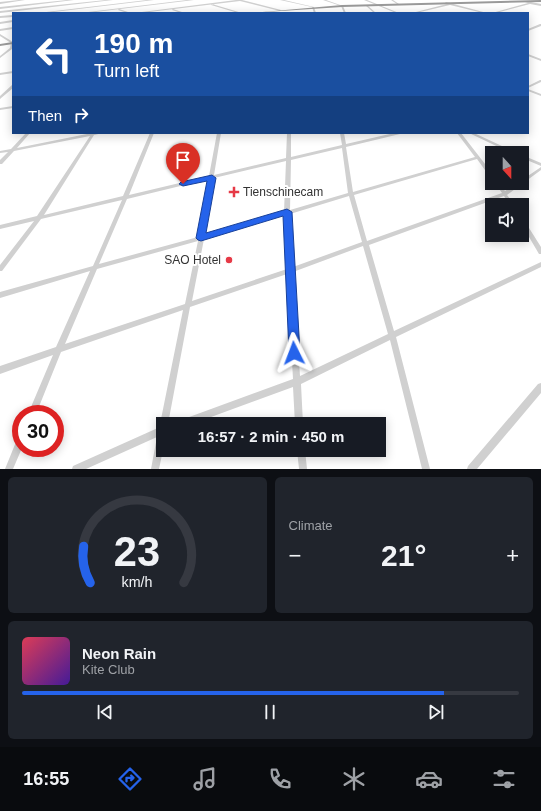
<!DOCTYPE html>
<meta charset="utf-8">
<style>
body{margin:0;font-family:Arial,sans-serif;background:#20242c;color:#f1f3f6;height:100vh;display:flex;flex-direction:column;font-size:15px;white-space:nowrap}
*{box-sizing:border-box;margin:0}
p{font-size:13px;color:#9ea1a6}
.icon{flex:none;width:22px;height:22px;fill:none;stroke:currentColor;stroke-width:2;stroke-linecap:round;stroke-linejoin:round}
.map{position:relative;height:469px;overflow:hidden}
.drawer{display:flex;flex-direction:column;gap:8px;padding:8px;background:#0d0f14;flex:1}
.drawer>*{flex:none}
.hud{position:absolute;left:12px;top:12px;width:517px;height:122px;border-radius:0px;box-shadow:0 2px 10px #0003;background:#1a4fa0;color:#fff;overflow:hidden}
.needle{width:26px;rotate:159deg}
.controls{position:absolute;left:485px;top:146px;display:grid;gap:8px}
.controls a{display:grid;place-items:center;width:44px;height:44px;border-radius:0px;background:#171b24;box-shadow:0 2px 10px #0003;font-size:20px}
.speed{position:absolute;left:12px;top:405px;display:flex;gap:8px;font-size:20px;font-weight:700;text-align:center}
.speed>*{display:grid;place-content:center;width:52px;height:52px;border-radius:50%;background:#171b24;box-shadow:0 2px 10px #0003;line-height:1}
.speed .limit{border:6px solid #d22;background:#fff;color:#111}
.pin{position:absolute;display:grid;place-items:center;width:34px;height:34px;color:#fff;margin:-41px -17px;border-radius:50% 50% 50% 0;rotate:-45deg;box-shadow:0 0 4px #0007}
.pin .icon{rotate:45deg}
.me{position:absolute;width:44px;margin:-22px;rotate:357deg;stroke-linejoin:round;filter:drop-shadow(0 0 3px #0008)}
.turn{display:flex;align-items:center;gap:14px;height:84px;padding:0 16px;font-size:18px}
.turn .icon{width:52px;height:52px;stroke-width:2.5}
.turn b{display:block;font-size:28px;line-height:34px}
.then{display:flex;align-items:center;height:38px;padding:0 16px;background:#0003;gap:8px;font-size:15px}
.big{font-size:30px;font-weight:600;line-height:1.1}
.drawer .tile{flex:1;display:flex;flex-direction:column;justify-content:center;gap:6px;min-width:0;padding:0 14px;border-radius:6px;background:#20242c}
.drawer .dial{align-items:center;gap:0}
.dial svg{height:104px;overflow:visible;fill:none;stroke:#363941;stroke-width:7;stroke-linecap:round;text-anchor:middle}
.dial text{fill:#f1f3f6;stroke:none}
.song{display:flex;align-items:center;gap:12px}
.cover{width:48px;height:48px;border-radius:6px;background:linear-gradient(135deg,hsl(350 70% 55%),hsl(260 70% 35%))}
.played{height:4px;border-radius:2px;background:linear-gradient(90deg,#2563eb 85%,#363941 85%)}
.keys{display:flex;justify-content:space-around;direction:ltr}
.heat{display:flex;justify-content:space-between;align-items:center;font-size:22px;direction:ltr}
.drawer .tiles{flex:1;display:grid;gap:8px;grid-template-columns:1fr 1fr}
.tile:last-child{grid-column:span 2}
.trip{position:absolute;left:156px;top:417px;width:230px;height:40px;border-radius:0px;background:#171b24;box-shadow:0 2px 10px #0003;font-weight:600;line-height:40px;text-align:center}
.dock{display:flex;height:64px;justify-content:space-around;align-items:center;background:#090b0e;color:#9ea1a6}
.dock .icon{width:28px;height:28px}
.dock .on{color:#2563eb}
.dock b{font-size:18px;color:#f1f3f6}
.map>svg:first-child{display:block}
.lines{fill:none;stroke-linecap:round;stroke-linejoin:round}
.minor{fill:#d0d0d0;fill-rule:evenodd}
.highway{fill:#9a9a9a;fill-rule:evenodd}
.route{fill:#2563eb;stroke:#184099}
.poi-dot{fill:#e63946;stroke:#fff;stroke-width:1.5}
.labels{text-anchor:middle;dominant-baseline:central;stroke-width:4;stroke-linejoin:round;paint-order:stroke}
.poi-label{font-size:12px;fill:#333;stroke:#fff;text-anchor:start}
</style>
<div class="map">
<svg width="541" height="469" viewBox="0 0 541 469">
<rect width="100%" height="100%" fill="#fff"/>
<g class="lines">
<path class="minor" d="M19,0h6l-25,4v-2z
M67,0h7l-74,9v-2z
M106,0h7l-113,13v-2z
M147,0h7l-109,13h-7z
M187,0h7l-107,13h-7z
M236,0h6l39,10 -1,1 -40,-10 -99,12h-7z
M280,0h4l30,7 2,6h-2l-2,-6z
M323,0h3l17,6 3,7h-2l-3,-7z
M364,0h3l32,13h-3z
M391,0h2l6,4h-2z
M526,1l15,3v2l-11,-2 -34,9h-4l36,-10 -3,-1z
M446,2l41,11h-4l-33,-8 -34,8h-4l35,-9 -2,-1z
M212,4l30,9h-4l-27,-8z
M365,5h2l9,8h-2z
M119,9l12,4h-4l-9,-3z
M173,9l12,4h-4l-9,-3z
M13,15v2l-13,1v-2z
M13,20v2l-13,2v-2z
M540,24h1v2l-13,5v-2z
M13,27v2l-13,2v-2z
M0,34l13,8 -1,7 -12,9v-2l10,-8 1,-5 -11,-7z
M528,54l13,5v2l-13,-5z
M13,71v2l-13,2v-2z
M540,80h1v2l-13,6v-2z
M12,85h1v3l-13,11v-3z
M528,89l13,5v2l-13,-5z
M13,106v2l-13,2v-2z
M26,133h4l-13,15 75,-15h11l-9,2 -50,80 79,-19 27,-63h4l-25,62 80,-19 8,-43h4l-7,42 72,-17 1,-25h4v24l51,-12 -2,-12h4l2,11 48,-11h7l-1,1 -54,13 7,45 122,-35 -18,-24h4l31,40v4h-2l-13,-18 -123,36 13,46 135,-48 -7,-10h4l6,8 12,-8h5v-3l19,-13v3l-34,25 8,10h-6l-5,-9 -135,49 25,86 147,-69v5l-145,70 34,132h-8l-32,-129 -89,44 2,40h-8l-2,-37 -101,37h-15l1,-3 3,-1 112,-41 -6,-105 -97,33 -22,117h-5v26l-4,19h-8l6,-32 -71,32h-14l1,-3 87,-39 1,-1 -1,-2 23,-114 -122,42 -25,62h-8l25,-59 -53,19v-8l56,-19 34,-76 -90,27v-6l93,-26 29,-66 -81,19 -39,52h-2v-6l34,-44 -34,8v-4l37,-9 53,-80 -76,15 -12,13h-2v-4l8,-8 -8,1v-2l11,-2zM342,148l6,45 -58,17 1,-50zM286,161l-2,51 -80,23 10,-57zM209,179l-11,58 -99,27 28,-65zM349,196l13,46 -69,25 -3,-53zM285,215l2,54 -95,32 12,-62zM198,241l-13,63 -120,40 32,-75zM363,246l25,88 -88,42 -7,-104z
M469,133h5l43,20h-6z
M522,155l19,8v3l-19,-8z
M522,219l2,1 17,27v7h-2l-17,-29z
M541,383v10l-64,76h-10l1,-3 70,-82z
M21,436v12h1l-9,21h-8l13,-32z
M297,450h8l2,19h-8z"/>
<path class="highway" d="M541,0v2l-199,5 -90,6 90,-8z
M13,42v2l-13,2v-2z"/>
</g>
<path class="route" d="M212,175l4,3 -10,55 81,-24 5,3 8,141 -1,4 -5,2 -4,-2 -1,-4 -6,-137 -82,25 -3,-1 -2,-2 11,-57 -24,5 -4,-2 2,-2z"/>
<g class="poi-dot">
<path d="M232 186h4v4h4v4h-4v4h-4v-4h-4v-4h4z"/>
<circle cx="229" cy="260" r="4"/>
</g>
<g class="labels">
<g class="poi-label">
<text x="243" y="192">Tienschinecam</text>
<text x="221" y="260" text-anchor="end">SAO Hotel</text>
</g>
</g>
</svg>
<div class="controls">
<a><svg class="needle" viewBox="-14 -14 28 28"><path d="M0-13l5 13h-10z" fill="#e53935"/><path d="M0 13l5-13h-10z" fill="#9ea1a6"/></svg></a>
<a><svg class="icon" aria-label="sound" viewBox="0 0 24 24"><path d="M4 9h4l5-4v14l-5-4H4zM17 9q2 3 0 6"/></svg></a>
</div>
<div class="speed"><div class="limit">30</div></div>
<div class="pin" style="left:183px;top:184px;background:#d93025"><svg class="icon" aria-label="arrive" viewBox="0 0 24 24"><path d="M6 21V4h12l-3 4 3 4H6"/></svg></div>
<svg class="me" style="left:294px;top:353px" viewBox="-20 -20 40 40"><path d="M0-17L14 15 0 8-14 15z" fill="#2563eb" stroke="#fff" stroke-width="4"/></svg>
<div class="trip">16:57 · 2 min · 450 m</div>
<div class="hud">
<div class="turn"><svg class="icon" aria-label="left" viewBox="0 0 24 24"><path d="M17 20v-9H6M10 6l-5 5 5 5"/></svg><div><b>190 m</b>Turn left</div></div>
<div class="then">Then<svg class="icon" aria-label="right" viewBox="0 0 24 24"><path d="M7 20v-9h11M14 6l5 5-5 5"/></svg></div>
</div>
</div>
<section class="drawer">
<div class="tiles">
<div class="tile dial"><svg viewBox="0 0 100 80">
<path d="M14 69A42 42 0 1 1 86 69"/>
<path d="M14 69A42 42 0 0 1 9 41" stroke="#2563eb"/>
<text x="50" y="56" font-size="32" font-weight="700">23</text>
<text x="50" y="72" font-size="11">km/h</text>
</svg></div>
<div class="tile"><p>Climate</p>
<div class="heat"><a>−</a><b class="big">21°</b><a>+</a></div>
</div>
<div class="tile">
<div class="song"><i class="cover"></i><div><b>Neon Rain</b><p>Kite Club</p></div></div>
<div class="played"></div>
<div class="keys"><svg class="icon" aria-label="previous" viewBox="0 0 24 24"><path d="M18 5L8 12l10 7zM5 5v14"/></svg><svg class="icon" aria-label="pause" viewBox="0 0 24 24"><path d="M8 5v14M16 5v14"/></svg><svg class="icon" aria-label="next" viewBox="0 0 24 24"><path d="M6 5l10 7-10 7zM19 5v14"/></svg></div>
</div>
</div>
</section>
<nav class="dock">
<b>16:55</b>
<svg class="icon on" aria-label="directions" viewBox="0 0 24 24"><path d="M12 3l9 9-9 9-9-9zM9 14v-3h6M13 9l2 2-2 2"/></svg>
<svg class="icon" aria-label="music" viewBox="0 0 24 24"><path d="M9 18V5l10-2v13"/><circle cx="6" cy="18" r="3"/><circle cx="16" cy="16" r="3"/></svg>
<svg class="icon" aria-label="phone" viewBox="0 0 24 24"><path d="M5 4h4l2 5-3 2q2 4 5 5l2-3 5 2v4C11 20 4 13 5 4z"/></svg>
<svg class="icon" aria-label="climate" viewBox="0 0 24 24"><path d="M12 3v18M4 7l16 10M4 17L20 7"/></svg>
<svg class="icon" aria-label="car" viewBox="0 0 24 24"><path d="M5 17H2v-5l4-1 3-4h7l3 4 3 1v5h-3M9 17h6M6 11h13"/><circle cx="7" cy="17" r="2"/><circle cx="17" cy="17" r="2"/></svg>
<svg class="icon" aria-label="filters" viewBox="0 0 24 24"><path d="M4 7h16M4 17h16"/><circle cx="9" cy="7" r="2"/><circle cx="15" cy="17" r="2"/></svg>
</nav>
